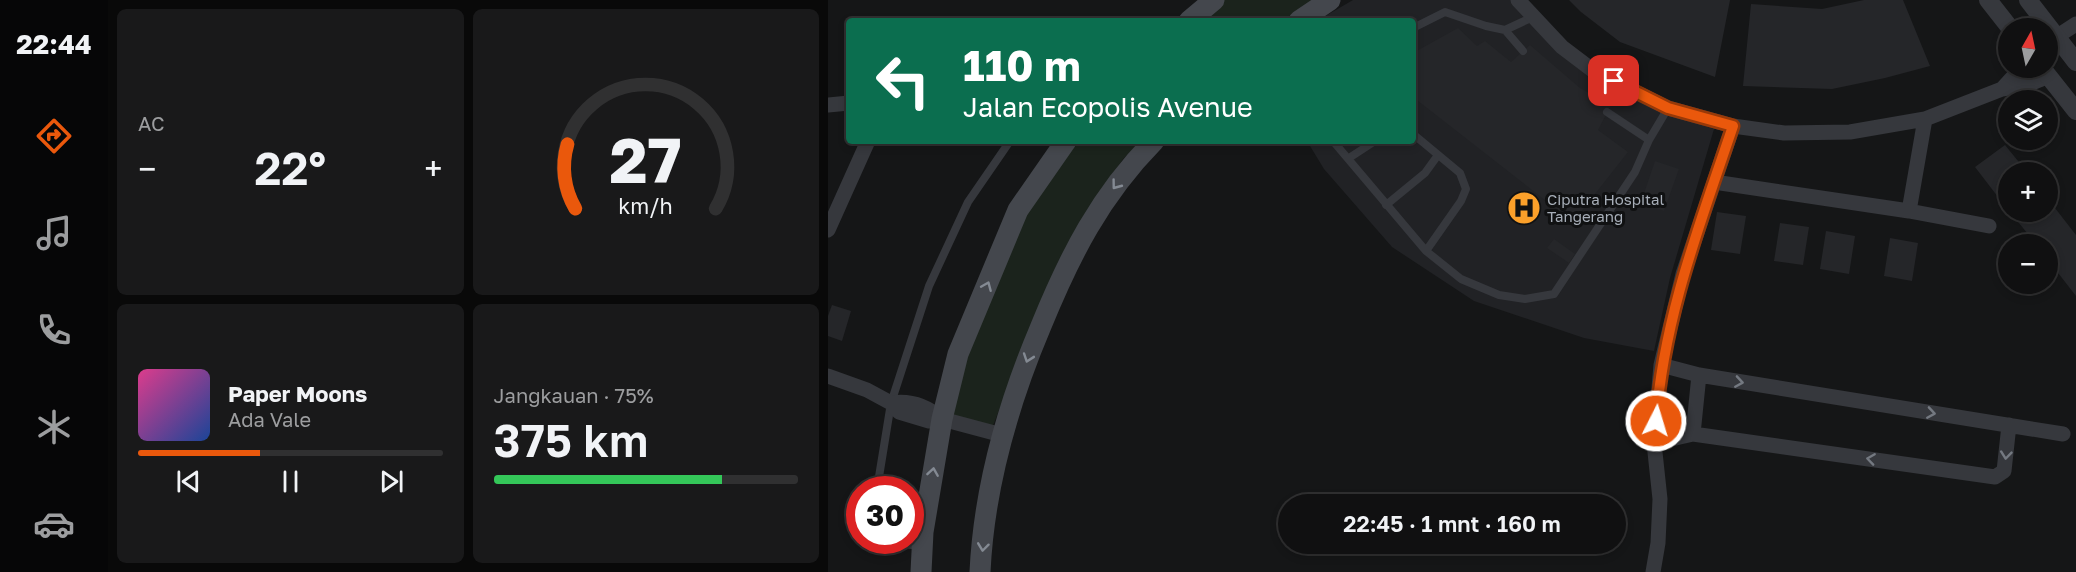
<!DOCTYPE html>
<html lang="id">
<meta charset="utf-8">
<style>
body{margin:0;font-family:"Golos Text",sans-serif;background:#19191a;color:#f1f3f6;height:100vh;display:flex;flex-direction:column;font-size:22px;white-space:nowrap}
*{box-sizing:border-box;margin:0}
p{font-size:20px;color:#9c9d9f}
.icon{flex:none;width:33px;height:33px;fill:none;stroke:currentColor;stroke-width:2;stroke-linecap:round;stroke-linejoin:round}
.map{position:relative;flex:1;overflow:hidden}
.panel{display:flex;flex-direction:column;gap:9px;padding:9px;background:#090909;width:720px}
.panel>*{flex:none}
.banner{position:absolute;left:18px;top:18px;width:570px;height:126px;border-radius:6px;box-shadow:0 3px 9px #0003,0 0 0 2px #303031;background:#0b6e4f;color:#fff;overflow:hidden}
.needle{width:39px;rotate:9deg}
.tools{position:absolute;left:1170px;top:18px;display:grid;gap:12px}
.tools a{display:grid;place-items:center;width:60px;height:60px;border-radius:50%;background:#101011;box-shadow:0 3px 9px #0003,0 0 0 2px #303031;font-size:30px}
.speed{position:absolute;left:18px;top:476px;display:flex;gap:12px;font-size:30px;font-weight:700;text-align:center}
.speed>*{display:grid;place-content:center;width:78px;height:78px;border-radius:50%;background:#101011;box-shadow:0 3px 9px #0003,0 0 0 2px #303031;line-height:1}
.speed .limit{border:9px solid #d22;background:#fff;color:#111}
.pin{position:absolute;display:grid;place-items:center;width:51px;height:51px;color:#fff;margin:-26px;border-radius:12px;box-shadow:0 3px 9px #0006}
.me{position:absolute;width:66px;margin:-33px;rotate:5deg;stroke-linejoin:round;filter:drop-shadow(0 0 4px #0008)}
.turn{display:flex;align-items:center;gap:21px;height:126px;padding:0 18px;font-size:27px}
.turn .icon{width:78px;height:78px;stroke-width:2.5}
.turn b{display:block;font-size:42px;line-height:51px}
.big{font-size:45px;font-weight:600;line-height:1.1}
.panel .widget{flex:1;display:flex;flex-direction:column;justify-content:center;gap:9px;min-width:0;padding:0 21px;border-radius:9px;background:#19191a}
.panel .dial{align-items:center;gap:0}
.dial svg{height:156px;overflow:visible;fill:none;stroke:#303031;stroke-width:7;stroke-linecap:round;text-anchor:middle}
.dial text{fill:#f1f3f6;stroke:none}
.song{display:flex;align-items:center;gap:18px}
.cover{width:72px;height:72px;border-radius:9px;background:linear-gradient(135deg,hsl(330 70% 55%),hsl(220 70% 35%))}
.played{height:6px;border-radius:3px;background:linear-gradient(90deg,#ea580c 40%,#303031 40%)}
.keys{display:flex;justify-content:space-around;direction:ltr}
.heat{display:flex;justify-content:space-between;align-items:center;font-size:33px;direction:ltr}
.charge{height:9px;border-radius:4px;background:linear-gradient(90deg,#34c759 75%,#303031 0)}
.panel .tiles{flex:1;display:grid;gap:9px;grid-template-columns:repeat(2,1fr)}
.trip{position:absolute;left:450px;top:494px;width:348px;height:60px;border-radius:30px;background:#101011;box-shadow:0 3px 9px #0003,0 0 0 2px #303031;font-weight:600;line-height:60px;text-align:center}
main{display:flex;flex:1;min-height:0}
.tabs{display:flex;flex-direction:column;width:108px;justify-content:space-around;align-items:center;background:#060607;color:#9c9d9f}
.tabs .icon{width:42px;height:42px}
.tabs .on{color:#ea580c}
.tabs b{font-size:27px;color:#f1f3f6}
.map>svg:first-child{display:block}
.built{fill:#212225}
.green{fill:#1b231c}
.building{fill:#252629}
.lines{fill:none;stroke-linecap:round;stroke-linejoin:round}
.service{stroke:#36383d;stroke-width:8}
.minor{stroke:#36383d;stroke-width:15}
.tertiary{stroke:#36383d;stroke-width:18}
.secondary{stroke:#44474d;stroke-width:21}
.oneway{stroke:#848a93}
.oneway2{stroke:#747981}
.route-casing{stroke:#983908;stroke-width:15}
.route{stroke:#ea580c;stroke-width:10}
.labels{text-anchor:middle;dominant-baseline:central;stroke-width:6;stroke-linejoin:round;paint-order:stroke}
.poi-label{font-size:15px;fill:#a7aeb8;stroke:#101112;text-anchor:start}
</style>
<main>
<nav class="tabs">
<b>22:44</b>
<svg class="icon on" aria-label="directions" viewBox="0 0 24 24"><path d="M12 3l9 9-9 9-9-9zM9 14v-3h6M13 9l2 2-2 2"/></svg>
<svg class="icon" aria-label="music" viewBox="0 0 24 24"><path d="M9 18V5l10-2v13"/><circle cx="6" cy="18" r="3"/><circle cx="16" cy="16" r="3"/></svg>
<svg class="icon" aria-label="phone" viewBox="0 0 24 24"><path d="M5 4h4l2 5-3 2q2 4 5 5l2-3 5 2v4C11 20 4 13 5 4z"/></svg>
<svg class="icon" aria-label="climate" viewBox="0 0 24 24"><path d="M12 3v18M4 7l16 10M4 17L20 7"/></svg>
<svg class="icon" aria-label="car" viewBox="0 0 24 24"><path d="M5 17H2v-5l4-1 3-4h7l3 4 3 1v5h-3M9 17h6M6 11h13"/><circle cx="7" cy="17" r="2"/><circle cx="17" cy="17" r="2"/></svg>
</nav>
<section class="panel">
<div class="tiles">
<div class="widget"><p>AC</p>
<div class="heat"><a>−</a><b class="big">22°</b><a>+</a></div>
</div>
<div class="widget dial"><svg viewBox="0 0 100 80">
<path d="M14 69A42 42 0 1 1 86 69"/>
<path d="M14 69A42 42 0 0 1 10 36" stroke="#ea580c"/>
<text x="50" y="56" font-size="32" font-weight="700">27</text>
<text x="50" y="72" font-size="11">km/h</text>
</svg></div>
<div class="widget">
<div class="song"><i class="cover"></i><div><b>Paper Moons</b><p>Ada Vale</p></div></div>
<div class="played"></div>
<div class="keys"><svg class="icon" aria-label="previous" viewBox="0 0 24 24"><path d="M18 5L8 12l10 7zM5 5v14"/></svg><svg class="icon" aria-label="pause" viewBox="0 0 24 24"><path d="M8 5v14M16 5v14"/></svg><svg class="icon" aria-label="next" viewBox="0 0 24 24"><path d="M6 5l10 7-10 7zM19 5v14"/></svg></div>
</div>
<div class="widget"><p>Jangkauan · 75%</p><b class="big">375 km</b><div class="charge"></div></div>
</div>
</section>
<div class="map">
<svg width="1248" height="572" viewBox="0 0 1248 572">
<rect width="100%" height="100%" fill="#151617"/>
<path class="built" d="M525,0h161l29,36 112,72 59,21 -44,149 -16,73 -70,-13 -110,-37 -82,-54 -68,-78 -17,-28h106v-120h-96z"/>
<path class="green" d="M388,0h119l-34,21h-109z
M239,141h75l-19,18 -65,103 -66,166 -52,-11 83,-209z"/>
<path class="building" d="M741,0h161l-15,77 -95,-35 -39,-30z
M1036,0h39l27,66 -45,12 -53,11 -89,-3 8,-82 71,5z
M630,28l19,18 8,-5 26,21 19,-17 50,43 31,17 -13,25 30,22 -55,70 -160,-125v-44z
M1177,145l22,27h-19v38l-33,-43z
M827,161l24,8 -15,42 -23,-9z
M1220,199l28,36v61l-28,-36v-16h-12l-26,-32h38z
M889,212l29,4 -6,38 -29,-4z
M952,223l29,4 -6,38 -29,-4z
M998,231l29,5 -6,38 -29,-5z
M1062,238l28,5 -6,38 -28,-5z
M726,239l21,15 -6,9 -22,-15z
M4,305l19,6 -9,30 -14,-5v-20z"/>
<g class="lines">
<path class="service" d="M585,28l32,-16 41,14 19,4 28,-13
M677,30l18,21
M779,112l42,28
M585,134l47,39 6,16 -5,12 -35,50
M505,141l93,110 35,28 38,16 26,4 29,-5 81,-122 14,-32 19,-32
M521,158l26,-17
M558,205l39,-32 13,-18
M49,489l14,-86 38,-117 39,-84 42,-61
M43,540l49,6"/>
<path class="minor" d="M690,0l44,47 33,25 73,36 65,18 51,7 66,-1 75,-13 77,-30 19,-21
M1228,37l20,-13
M1174,89l25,-4 22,-9
M0,105l21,-2
M886,182l195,29 80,15
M1081,211l16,-92
M0,230l40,-89
M833,365l38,10 364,59
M0,376l39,14 24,13 8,9 30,9 13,-2 60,16
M63,403c19,-3 36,3 51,16
M865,434l6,-59
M826,443l39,-9 302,43 9,-6 5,-46
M825,572l5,-29 2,-44 -6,-56 7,-78 22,-91 50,-148"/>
<path class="tertiary" d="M1160,0l22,28
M1200,0l48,62
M1214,68l34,43"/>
<path class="secondary" d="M361,21l25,-21
M471,21l31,-21
M93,572l2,-40 19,-113 16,-65 60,-144 48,-69
M152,572c4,-85 28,-168 61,-246 29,-71 59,-130 113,-185"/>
</g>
<defs><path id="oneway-chevron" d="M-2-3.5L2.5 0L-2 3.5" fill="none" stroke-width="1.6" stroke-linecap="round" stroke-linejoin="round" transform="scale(1.5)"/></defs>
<g class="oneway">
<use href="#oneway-chevron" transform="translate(288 185) rotate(127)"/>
<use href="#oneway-chevron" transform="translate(159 286) rotate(-67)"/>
<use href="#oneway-chevron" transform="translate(200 358) rotate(109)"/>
<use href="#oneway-chevron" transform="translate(105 472) rotate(-81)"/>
<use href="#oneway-chevron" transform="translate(155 547) rotate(97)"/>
</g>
<g class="oneway2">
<use href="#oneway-chevron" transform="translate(911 382) rotate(9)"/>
<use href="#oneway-chevron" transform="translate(1103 413) rotate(9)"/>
<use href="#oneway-chevron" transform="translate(1178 455) rotate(96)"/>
<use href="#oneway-chevron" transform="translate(1043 459) rotate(-172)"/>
</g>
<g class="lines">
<defs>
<path id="route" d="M786,81l54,27 65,18c-33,98 -69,190 -77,295"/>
</defs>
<use href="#route" class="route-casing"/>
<use href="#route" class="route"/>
</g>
<defs>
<symbol id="hospital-disc" viewBox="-11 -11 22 22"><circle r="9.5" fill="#fba02a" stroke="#101112"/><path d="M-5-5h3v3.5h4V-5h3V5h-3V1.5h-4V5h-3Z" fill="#111"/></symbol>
</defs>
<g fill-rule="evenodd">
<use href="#hospital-disc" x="677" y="189" width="38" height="38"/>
</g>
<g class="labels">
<g class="poi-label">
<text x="719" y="199">Ciputra Hospital<tspan x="719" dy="17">Tangerang</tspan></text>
</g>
</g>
</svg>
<div class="tools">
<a><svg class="needle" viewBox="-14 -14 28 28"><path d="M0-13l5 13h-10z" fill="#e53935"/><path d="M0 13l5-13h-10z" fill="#9c9d9f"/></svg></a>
<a><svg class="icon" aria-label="layers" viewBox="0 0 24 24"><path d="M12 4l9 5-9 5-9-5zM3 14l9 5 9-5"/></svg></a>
<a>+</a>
<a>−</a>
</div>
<div class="speed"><div class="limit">30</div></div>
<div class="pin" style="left:786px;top:81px;background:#d93025"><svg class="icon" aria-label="arrive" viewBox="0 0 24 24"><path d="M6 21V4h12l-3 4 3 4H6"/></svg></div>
<svg class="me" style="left:828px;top:421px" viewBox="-20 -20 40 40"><circle r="17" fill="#ea580c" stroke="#fff" stroke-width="3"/><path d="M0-11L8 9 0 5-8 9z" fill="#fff"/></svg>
<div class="trip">22:45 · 1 mnt · 160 m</div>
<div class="banner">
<div class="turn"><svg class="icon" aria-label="left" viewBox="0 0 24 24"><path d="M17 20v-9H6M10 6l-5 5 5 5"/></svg><div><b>110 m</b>Jalan Ecopolis Avenue</div></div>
</div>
</div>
</main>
